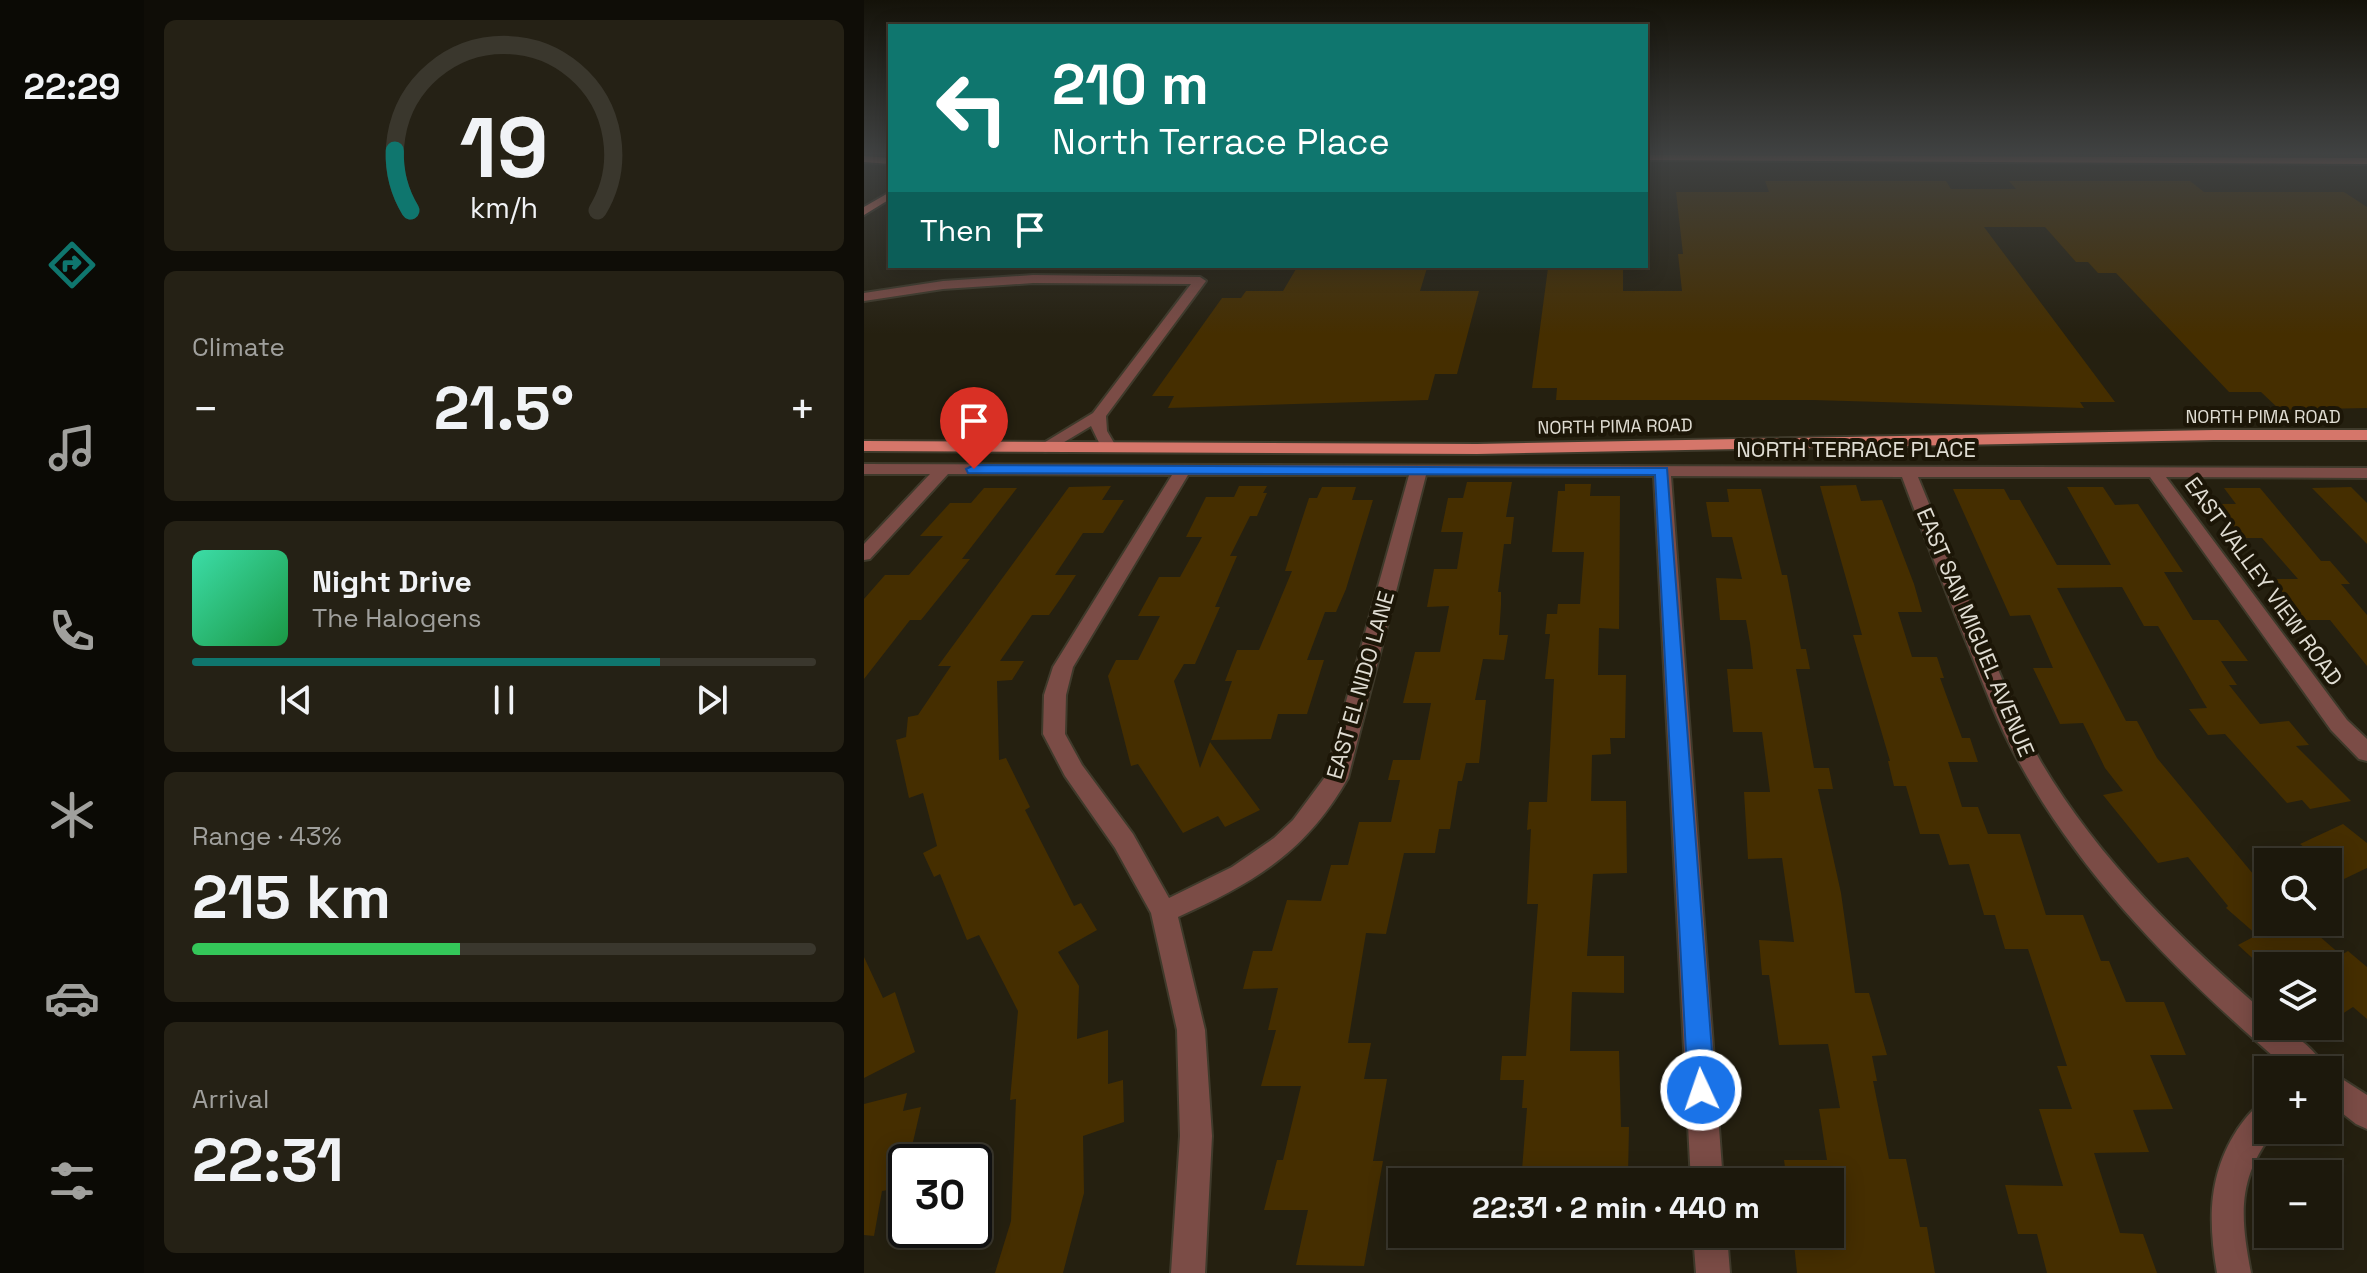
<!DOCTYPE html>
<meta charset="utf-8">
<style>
body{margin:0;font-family:"Space Grotesk",sans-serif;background:#252115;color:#f1f3f6;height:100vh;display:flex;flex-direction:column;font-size:30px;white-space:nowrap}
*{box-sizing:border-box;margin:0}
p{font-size:26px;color:#a0a09d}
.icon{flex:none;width:44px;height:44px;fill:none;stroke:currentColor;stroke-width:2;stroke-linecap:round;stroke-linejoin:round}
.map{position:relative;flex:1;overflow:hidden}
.sheet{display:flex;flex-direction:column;gap:20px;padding:20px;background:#0f0d07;width:720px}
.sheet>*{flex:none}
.guide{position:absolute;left:24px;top:24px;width:760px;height:244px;border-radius:0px;box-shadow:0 4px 20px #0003,0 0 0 2px #3a372d;background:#0f766e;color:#fff;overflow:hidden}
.tools{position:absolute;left:1390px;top:848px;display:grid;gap:16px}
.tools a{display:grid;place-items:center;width:88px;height:88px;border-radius:0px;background:#1c180c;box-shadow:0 4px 20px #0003,0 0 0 2px #3a372d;font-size:40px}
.speed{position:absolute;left:24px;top:1144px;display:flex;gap:16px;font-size:40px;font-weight:700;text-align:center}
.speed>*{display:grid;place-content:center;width:104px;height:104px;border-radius:50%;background:#1c180c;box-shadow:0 4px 20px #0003,0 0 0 2px #3a372d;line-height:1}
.speed .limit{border:4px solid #111;border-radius:12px;background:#fff;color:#111}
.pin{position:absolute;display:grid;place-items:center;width:68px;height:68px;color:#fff;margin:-82px -34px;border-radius:50% 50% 50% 0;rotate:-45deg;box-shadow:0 0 8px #0007}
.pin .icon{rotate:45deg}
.me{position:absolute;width:88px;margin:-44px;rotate:357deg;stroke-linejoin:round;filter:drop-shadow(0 0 6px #0008)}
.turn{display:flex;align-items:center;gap:28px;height:168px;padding:0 32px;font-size:36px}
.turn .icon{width:104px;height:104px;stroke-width:2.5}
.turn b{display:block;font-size:56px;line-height:68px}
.then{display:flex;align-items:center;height:76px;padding:0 32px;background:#0003;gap:16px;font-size:30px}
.big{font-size:60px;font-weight:600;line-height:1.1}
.sheet .card{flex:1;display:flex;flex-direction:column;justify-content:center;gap:12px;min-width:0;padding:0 28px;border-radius:12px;background:#252115}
.sheet .dial{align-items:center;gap:0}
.dial svg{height:208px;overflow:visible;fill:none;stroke:#3a372d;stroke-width:7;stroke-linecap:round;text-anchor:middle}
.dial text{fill:#f1f3f6;stroke:none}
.song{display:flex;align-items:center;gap:24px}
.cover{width:96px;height:96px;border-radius:12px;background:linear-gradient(135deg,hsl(160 70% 55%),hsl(140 70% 35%))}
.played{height:8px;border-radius:4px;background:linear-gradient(90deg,#0f766e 75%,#3a372d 75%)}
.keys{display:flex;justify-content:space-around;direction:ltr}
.heat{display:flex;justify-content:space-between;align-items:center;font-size:44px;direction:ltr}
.charge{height:12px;border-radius:6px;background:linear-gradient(90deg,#34c759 43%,#3a372d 0)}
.trip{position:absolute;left:524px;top:1168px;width:456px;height:80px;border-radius:0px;background:#1c180c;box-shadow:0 4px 20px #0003,0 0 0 2px #3a372d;font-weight:600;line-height:80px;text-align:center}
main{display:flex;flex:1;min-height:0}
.tab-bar{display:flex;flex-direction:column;width:144px;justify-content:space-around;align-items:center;background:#0b0a05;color:#a0a09d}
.tab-bar .icon{width:56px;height:56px}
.tab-bar .active{color:#0f766e}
.tab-bar b{font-size:36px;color:#f1f3f6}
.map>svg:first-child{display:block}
.building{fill:#452e00}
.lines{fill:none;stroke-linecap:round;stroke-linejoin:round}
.minor-casing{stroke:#3f3a2b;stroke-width:4}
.major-casing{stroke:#3f3a2b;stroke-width:4}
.highway-casing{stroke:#3f3a2b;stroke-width:4}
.minor{fill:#7b4c46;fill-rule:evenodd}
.major{fill:#d5766a;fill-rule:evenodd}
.highway{fill:#f98678;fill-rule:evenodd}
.route{fill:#1a73e8;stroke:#114b97;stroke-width:2}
.labels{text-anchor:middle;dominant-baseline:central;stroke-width:8;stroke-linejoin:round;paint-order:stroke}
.far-street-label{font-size:18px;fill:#e0ddd3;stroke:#1c1607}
.street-label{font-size:22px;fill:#e0ddd3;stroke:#1c1607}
</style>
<main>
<nav class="tab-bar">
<b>22:29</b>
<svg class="icon active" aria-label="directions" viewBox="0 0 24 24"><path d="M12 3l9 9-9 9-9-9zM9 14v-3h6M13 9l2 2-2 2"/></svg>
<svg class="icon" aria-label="music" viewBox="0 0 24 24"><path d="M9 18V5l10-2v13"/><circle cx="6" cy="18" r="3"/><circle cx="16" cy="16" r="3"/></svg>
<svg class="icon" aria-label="phone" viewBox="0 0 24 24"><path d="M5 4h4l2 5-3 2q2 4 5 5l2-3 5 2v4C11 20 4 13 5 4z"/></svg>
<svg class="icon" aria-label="climate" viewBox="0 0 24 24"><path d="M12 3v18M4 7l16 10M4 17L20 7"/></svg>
<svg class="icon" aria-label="car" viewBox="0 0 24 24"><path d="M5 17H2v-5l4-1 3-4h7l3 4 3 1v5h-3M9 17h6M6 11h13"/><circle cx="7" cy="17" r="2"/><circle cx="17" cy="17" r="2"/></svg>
<svg class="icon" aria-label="filters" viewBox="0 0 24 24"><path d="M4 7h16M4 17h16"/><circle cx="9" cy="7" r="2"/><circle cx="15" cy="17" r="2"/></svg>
</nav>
<section class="sheet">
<div class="card dial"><svg viewBox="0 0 100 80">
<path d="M14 69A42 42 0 1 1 86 69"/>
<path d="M14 69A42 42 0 0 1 8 46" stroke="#0f766e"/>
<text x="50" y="56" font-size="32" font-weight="700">19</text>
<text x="50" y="72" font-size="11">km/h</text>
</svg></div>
<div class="card"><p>Climate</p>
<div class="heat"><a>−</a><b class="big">21.5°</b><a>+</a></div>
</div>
<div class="card">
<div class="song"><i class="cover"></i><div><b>Night Drive</b><p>The Halogens</p></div></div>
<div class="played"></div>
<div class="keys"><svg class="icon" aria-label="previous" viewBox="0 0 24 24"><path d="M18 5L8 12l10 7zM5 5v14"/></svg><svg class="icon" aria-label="pause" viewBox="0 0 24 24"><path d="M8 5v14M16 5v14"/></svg><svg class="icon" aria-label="next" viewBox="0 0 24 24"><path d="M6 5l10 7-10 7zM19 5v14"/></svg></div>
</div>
<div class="card"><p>Range · 43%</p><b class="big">215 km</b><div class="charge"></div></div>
<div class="card"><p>Arrival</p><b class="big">22:31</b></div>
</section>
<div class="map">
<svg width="1503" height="1273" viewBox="0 0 1503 1273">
<rect width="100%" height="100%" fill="#252010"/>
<path class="building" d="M901,181h181l5,8h65l-7,-8h181l14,11h140l23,15v201l-87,2 -19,-18h-32l-113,-119h-18l-10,-11h-12l-31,-35h-61l131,175h-35l4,6 -271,-8h-257l1,-12h-25l16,-120h75v23h59l-4,-37h5l-7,-62h93z
M563,268l-7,23h59l-22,83h-22l-7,26 -260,8 6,-12h-22l70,-98h19l5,-7h37l13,-22z
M603,482h45l-6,35h8l-3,27h-7l-6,48h3v13l-2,30h9l-4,25 -21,-1 -8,41h11l-7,63h-13l-4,18h-4l-8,48h-11l-4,24h-31l-18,81 -20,-1 -18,110h23l-7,36h23l-14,82h10l-19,105 -68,-1 12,-55h-44l13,-50h6l18,-74h-40l15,-56h-8l10,-42 -35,1 10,-38h19l15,-51 34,1 10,-36h17l11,-43h32l9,-42h-12l5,-20h27l11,-57h-28l12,-51h25l9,-46 -22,1 7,-38h23l6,-37h-22l7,-34h15z
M701,484h26l-1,12h30l-1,133 -20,-1 -1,47h28l-1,63h-15l1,16 -19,1 -1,46h35l1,72 -34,1 -6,82h37v37l-52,-1 -2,59h49l2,76h8l-1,49 -42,-1v7h-65l6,-74h-5l2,-28h-24l2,-24h24l12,-152h-11l4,-75 -4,1 2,-28h18l7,-123h-9l5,-45h-5l2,-20h10l1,-10h22l4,-52h-32l6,-61h7z
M992,485l5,16 21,-1 32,84 8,28h-24l14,45h25l7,21h-4l22,60h8l8,24h-30l14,45h16l10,27h32l26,81h37l18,46h8l17,41h38l22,53h-36l23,54 -40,1 16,42 -55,1 26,80 23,1 14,39h-110l-10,-39h-19l-13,-49 58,1 -24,-77h33l-15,-43h10l-39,-117h-23l-10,-34h-11l-15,-51 -20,1 -10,-31h-19l-14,-48h-12l-6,-25h2l-37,-126h9l-42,-149z
M247,486l-9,14h22l-21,33h-20l-28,42h21l-15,23 -12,17h-17l-32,46h24l-12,19 -15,1 2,79 7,-2 24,49 -5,3 49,96 7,-3 16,27 -39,22 21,34 -2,53 31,-9v54l15,-4 1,42 -41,14 1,57 -21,80h-68l16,-52 5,-122 -6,1 8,-89 -39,-76 -12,5 -27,-66 -6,3 -11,-24 14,-7 -14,-53 -14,5 -13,-58 10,-3 2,-20 10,-2 33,-49h-13l131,-179z
M375,486h28l-4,7h4l-10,23h-7l-20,40h7l-22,51h5l-25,57h-11l-10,17 26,87 10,-26 50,68 -35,17 -7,-11 -35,17 -45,-69 -7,2 -23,-90 8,-16h22l22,-44h-22l21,-39h21l22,-40h-16l20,-40h28z
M458,487h34l-4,13h21l-27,89 -10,23h-11l-18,48h17l-17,54h-29l-7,25 -60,1 21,-59h-7l12,-31h22l33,-79h-7l24,-73h8z
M1203,487h36l12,18 23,-1 45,68h-19l29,48h25l30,41h-27l16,24h-8l31,39 29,-3 20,24 -13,1 55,55 -41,8 -8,-9 -15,3 -62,-69 -17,1 -19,-26 18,-1 -49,-82h-14l-22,-39 -65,1 69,133h11l20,37 111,134v30h35l38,33 7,-4 19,16v52l-14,-12 -25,16v-57h-67l-23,-21 19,-10 -31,-27 2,-2 -40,-49 -30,6 -55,-68 20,-4 -18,-23 -22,-45 -23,1 -27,-56h20l-23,-53 -20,1 -57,-127h51l6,11h10l37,65h54z
M1487,487l16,16v41l-55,-56z
M120,488h33l-55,71h8l-49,61h-11l-46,59v-80l21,-24h24l34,-39h-23l30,-33h21z
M1360,488h36l61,73h9l20,23h-9l26,31v51l-37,-46h-26l-32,-41h26l-36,-41h-21l-26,-34h21z
M863,489h34l21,86h5l14,74h5l4,20h-14l18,99h15l4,21h-15l23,104 14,100h14l18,62 -15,1 5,25h-4l16,78h17l14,68h7l8,46h-138l-4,-39h37v-52h-43l-3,-22h43l-8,-51 21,-1 -12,-64 -49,1 -10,-70h-7l-3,-35 35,2 -12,-84 -34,1 -4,-67h26l-8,-60h-29l-6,-63h26l-3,-26 -4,-23h-26l-4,-42 26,1 -10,-42h-20l-6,-35h23z
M1479,824l24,19v25l-23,11 -16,-12v-5h-6l-22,-18z
M0,957l19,41 12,-6 20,60 -51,26z
M43,1093l-4,18 18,-4 -11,48 -15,4 -7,31 -6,1 -8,45 -10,-1v-131z"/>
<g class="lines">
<defs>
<path id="minor" d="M169,275l167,2 6,4 -100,135 1,15 10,17 -2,3h-12l-12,-25 -40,24 -6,2 -8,-5 56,-34 98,-129 -158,-1 -90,6 -79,12v-8l79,-12z
M0,464l1503,4v10l-201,-1 181,243 20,19v22l-8,-2 -28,-29 -181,-253h-232c23,56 46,113 70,169 17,39 32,79 53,116 58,98 142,180 227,253v11c20,0 50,25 58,44h-37c-103,-89 -204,-187 -270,-308 -21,-37 -35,-77 -51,-116 -23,-56 -45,-113 -66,-169l-231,-1 52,706h-32l-37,-706 -228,-1 -78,303c-42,74 -94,105 -170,139l27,113 7,106 -7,137h-34l9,-137 -3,-106 -26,-117 -36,-65 -50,-72 -22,-42 1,-39 9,-28 119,-192 -224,-1 -78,85 -6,1v-16l66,-70h-66zM324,475h221l-84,302 -32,43 -19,18 -42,29 -63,31 -36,-64 -51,-69 -17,-31 1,-39 7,-28z
M1463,1070h1l39,25v34l-11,-5 -28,-22z
M1404,1100v30h7c-38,48 -35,85 -24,143h-34c-9,-52 -9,-98 20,-143 9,-13 17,-24 31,-30z
M829,1234h34l3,39h-34z"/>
<path id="major" d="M26,192v7l-26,16v-8z
M1350,430h153v10h-153l-737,14 -613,-3v-10l613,3z"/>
<path id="highway" d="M782,155l721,3v6l-721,-4z
M0,156l26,2v6l-26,-2z"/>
</defs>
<use href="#minor" class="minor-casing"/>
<use href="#major" class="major-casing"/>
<use href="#highway" class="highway-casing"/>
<use href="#minor" class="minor"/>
<use href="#major" class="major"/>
<use href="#highway" class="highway"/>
</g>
<linearGradient id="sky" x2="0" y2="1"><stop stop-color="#141209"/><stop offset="0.46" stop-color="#404242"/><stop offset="1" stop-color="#404242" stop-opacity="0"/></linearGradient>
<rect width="1503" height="334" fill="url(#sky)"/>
<path class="route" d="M110,465l693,3 48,622 -4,9 -10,4 -9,-4 -4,-9 -33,-615 -687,-2 -2,-4z"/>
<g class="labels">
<g class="far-street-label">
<text x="1399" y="416">NORTH PIMA ROAD</text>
<text transform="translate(751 426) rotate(-1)">NORTH PIMA ROAD</text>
</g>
<g class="street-label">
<text x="992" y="449">NORTH TERRACE PLACE</text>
<text transform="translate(1400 581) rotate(54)">EAST VALLEY VIEW ROAD</text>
<text transform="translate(1112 632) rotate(67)">EAST SAN MIGUEL AVENUE</text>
<text transform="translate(496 685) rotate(-74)">EAST EL NIDO LANE</text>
</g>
</g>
</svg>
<div class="tools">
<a><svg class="icon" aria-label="search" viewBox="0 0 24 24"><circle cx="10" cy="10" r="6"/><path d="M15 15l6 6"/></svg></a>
<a><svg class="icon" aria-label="layers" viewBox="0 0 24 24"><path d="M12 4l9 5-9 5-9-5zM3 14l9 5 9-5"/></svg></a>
<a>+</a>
<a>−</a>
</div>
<div class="speed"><div class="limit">30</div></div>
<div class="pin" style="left:110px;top:469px;background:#d93025"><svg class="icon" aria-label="arrive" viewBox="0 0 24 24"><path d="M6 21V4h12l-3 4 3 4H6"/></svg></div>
<svg class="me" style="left:837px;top:1090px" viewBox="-20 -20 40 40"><circle r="17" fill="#1a73e8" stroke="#fff" stroke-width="3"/><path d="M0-11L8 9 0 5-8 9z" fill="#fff"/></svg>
<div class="trip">22:31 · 2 min · 440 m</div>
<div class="guide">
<div class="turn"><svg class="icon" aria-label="left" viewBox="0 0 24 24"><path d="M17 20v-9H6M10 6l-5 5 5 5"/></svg><div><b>210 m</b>North Terrace Place</div></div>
<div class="then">Then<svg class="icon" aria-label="arrive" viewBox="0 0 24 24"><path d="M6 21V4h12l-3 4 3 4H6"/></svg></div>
</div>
</div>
</main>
